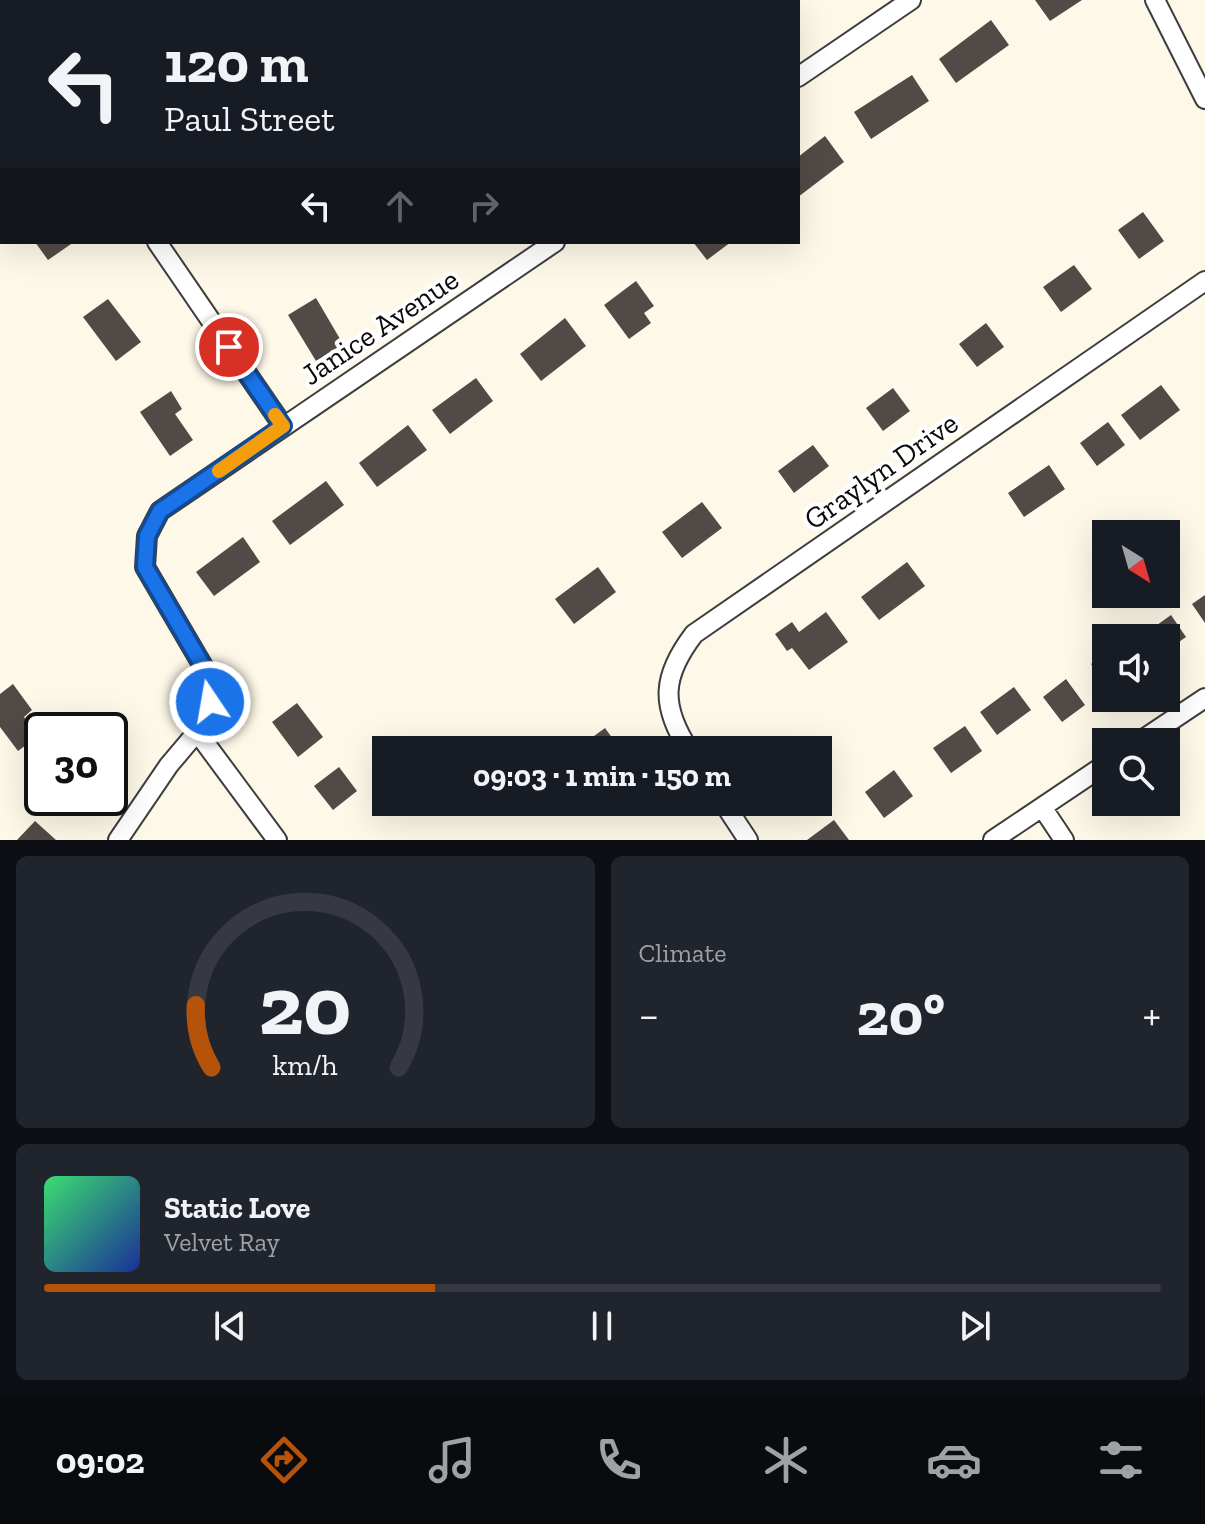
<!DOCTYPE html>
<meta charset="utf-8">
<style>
body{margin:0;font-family:"Zilla Slab",serif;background:#20242c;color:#f1f3f6;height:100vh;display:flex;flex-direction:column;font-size:30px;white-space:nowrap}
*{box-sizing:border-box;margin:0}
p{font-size:26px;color:#9ea1a6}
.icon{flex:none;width:44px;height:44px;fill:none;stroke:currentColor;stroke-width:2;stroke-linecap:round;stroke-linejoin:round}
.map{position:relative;height:840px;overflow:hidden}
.drawer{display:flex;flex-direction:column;gap:16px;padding:16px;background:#0d0f14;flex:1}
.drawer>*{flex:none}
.top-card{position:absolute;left:0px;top:0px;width:800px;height:244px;box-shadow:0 8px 32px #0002;background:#171b24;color:#f1f3f6;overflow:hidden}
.needle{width:52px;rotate:143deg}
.fabs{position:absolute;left:1092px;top:520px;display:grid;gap:16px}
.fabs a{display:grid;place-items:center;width:88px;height:88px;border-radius:0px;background:#171b24;box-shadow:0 8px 32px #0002;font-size:40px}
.speed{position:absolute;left:24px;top:712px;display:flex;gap:16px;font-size:40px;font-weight:700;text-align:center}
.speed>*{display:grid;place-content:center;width:104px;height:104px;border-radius:50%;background:#171b24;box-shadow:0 8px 32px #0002;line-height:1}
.speed .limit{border:4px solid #111;border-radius:12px;background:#fff;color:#111}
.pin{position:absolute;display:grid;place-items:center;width:68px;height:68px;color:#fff;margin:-34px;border:4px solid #fff;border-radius:50%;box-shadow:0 2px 8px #0007}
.me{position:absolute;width:88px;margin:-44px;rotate:348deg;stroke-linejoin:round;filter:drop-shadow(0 0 6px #0008)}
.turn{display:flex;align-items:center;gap:28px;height:168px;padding:0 32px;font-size:36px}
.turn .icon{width:104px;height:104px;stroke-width:2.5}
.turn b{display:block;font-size:56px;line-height:68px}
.lanes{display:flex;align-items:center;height:76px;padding:0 32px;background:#0003;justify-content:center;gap:40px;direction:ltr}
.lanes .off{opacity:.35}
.big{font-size:60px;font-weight:700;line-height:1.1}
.drawer .card{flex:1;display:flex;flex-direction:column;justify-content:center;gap:12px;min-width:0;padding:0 28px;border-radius:12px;background:#20242c}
.drawer .dial{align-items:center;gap:0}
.dial svg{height:208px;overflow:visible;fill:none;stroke:#363941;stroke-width:7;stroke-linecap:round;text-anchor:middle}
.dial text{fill:#f1f3f6;stroke:none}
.song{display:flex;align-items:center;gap:24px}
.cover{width:96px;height:96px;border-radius:12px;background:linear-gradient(135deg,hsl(140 70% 55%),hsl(230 70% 35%))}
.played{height:8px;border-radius:4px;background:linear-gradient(90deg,#b45309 35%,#363941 35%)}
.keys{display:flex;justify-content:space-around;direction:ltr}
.heat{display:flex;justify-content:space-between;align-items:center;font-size:44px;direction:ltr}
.drawer .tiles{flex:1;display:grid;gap:16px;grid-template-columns:1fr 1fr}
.card:last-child{grid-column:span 2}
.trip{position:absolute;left:372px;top:736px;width:460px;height:80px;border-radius:0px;background:#171b24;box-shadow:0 8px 32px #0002;font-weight:700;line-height:80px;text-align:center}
.tabs{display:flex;height:128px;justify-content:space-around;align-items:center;background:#090b0e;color:#9ea1a6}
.tabs .icon{width:56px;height:56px}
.tabs .selected{color:#b45309}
.tabs b{font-size:36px;color:#f1f3f6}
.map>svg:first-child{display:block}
.building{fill:#524a47}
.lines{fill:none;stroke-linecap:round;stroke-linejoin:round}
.minor-casing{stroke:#3d3d3d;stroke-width:22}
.minor{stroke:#fff;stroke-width:18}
.route-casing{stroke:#114b97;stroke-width:20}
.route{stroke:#1a73e8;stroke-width:14}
.slow{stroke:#f59e0b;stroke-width:14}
.labels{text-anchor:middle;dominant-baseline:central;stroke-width:8;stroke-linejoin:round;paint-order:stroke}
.street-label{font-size:30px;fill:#0a0a0a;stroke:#fff}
</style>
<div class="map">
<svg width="1205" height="840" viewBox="0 0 1205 840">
<rect width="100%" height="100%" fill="#fef8e8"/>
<path class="building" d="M1035,0h47l-32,21z
M991,20l18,25 -53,38 -17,-24z
M912,75l17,26 -58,38 -17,-27z
M825,136l19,26 -46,35v-40z
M1143,212l21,29 -25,18 -21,-29z
M35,242h39l-26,18z
M693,242h38l-24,18z
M1074,265l18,24 -31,23 -18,-25z
M636,281l18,25 -10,7 7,10 -22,16 -25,-34z
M316,298l27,46 -27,17 -28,-46z
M108,299l33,43 -25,19 -33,-44z
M565,318l21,28 -45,35 -21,-27z
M986,323l18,24 -27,20 -18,-23z
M476,378l17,23 -43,33 -18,-24z
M1161,385l19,25 -40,30 -19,-25z
M893,388l17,23 -27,20 -17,-23z
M171,391l11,18 -7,5 18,26 -23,16 -30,-44z
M1108,422l17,23 -28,21 -17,-23z
M408,425l19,25 -50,37 -18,-24z
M813,445l16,21 -35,27 -16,-22z
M1049,465l16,24 -41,28 -16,-24z
M326,481l18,24 -54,40 -18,-24z
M702,502l20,26 -40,30 -20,-26z
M243,537l17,25 -46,34 -18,-24z
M907,562l18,24 -46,34 -18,-23z
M598,567l18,25 -42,32 -19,-25z
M1205,595v28l-13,-19z
M826,612l22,30 -39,28 -17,-22 -5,3 -12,-17 17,-12 7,10z
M1171,615l15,22 -20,14v-13h-21l-2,-3z
M1106,653v31l-15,-20z
M1066,679l19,26 -23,17 -19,-25z
M13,684l19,26 -8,7 14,19 -20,15 -18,-24v-33z
M1014,687l17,23 -34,25 -17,-23z
M297,703l26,34 -25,20 -26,-35z
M965,726l17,25 -31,22 -18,-25z
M605,728l16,22h-40l-2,-3z
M339,767l18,24 -24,19 -19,-24z
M894,770l19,26 -29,22 -19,-26z
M834,820l15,20h-42z
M35,821l21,19h-39z"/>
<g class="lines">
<defs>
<path id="minor" d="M520,0l1,2
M1155,0l50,99
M0,11l2,3
M798,77l113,-77
M157,242l126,184
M197,732l80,108
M1139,742l66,-44
M689,750c-29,-45 -27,-74 5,-116l511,-353
M723,802l25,38
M1042,807l22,33
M118,840l51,-75 28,-33 13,-30 -3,-29 -62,-106 2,-31 13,-25 395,-269
M993,840l113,-76"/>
</defs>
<use href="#minor" class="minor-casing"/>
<use href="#minor" class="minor"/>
</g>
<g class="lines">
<defs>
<path id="route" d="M210,702l-3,-29 -62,-106 2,-31 13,-25 123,-85 -54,-79"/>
</defs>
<use href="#route" class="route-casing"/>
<use href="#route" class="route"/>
<path class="slow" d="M219,471l64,-45 -8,-11"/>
</g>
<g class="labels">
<g class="street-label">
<text transform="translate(380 327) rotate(-34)">Janice Avenue</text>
<text transform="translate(881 471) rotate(-35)">Graylyn Drive</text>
</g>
</g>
</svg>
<div class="fabs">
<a><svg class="needle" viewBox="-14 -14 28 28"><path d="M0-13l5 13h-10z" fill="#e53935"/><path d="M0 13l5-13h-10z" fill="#9ea1a6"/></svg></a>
<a><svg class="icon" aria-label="sound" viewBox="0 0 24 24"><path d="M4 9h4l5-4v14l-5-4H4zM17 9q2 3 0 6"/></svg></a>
<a><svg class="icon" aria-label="search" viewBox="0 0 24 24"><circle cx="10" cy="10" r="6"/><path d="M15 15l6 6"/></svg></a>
</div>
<div class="speed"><div class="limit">30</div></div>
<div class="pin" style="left:229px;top:347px;background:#d93025"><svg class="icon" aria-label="arrive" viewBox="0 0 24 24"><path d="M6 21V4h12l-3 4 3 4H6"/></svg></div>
<svg class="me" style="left:210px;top:702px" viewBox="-20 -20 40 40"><circle r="17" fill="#1a73e8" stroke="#fff" stroke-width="3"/><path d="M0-11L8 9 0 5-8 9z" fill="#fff"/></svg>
<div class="trip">09:03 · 1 min · 150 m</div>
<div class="top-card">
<div class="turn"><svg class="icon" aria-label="left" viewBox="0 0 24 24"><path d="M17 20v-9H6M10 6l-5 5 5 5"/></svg><div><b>120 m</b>Paul Street</div></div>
<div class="lanes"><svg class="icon" aria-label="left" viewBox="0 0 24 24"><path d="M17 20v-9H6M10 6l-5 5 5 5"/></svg><svg class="icon off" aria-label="ahead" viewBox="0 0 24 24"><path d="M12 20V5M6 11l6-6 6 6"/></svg><svg class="icon off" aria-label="right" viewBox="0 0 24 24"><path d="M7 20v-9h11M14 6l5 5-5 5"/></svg></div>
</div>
</div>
<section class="drawer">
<div class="tiles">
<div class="card dial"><svg viewBox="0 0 100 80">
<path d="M14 69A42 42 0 1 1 86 69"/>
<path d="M14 69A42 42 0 0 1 8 45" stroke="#b45309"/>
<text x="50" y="56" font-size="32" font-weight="700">20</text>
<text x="50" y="72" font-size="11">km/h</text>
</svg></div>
<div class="card"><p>Climate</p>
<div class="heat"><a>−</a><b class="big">20°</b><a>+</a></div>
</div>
<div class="card">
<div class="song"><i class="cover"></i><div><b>Static Love</b><p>Velvet Ray</p></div></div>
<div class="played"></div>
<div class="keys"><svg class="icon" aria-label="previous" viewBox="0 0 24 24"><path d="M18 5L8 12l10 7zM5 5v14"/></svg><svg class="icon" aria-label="pause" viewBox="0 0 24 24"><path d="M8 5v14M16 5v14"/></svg><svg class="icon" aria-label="next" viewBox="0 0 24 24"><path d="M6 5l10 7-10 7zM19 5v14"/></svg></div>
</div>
</div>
</section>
<nav class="tabs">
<b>09:02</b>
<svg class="icon selected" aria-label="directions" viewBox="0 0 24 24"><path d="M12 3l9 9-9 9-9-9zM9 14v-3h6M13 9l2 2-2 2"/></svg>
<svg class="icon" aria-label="music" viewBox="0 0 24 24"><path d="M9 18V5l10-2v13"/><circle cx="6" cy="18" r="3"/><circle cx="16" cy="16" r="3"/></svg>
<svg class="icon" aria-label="phone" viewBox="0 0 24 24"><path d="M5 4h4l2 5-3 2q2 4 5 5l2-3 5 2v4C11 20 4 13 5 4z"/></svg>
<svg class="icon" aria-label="climate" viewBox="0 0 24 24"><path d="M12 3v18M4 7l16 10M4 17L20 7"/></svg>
<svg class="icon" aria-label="car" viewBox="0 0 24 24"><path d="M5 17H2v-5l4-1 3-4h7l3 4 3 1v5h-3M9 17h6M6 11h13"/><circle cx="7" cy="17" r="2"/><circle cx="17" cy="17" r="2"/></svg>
<svg class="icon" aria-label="filters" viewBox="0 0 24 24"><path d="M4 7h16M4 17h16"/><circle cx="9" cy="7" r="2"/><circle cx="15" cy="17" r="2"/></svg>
</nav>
